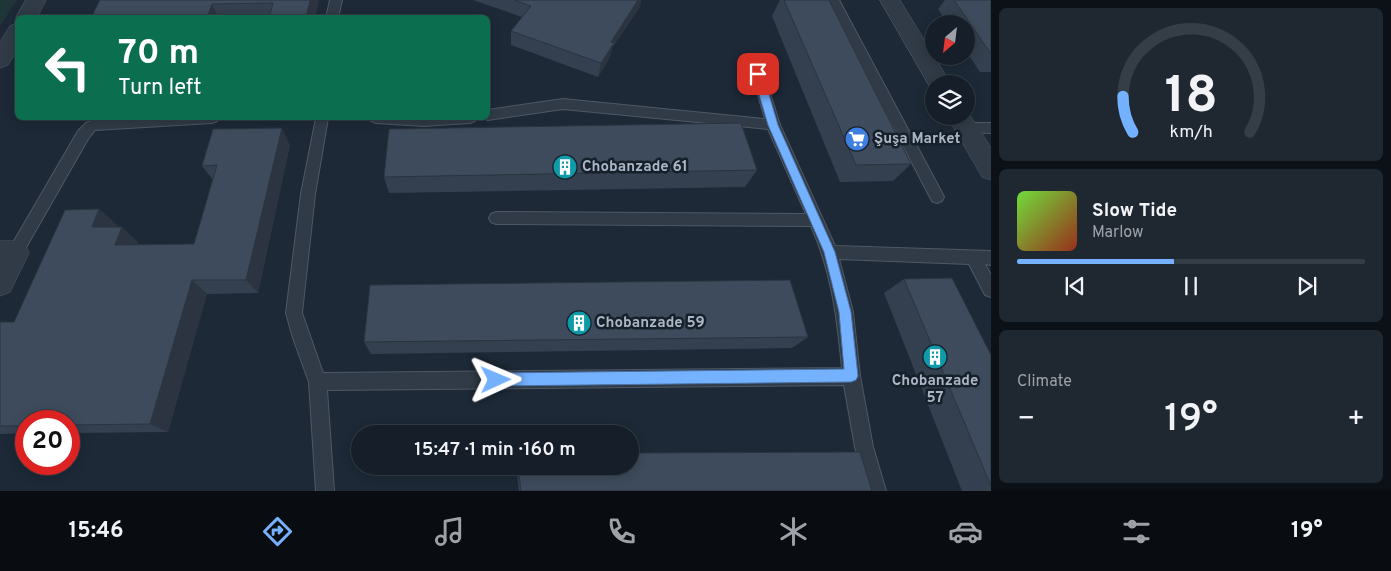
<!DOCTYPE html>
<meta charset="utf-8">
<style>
body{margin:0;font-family:Overpass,sans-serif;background:#1f2731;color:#f1f3f6;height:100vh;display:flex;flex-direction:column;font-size:19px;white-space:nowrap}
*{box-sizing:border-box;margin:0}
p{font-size:16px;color:#9ea2a8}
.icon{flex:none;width:28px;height:28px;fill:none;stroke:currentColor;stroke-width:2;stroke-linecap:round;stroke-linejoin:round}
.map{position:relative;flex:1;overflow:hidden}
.sheet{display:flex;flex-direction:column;gap:8px;padding:8px;background:#0c1117;width:400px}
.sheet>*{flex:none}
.guide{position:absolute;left:15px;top:15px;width:475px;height:105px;border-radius:8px;box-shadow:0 2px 12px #0003,0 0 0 1px #353d46;background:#0b6e4f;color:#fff;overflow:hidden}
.needle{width:32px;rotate:208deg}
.fabs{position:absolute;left:925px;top:15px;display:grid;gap:10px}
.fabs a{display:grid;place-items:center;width:50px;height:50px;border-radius:50%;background:#161f29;box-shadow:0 2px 12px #0003,0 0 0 1px #353d46;font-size:25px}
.speed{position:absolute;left:15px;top:410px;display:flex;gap:10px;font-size:25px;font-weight:700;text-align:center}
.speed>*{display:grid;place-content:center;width:65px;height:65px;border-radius:50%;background:#161f29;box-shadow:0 2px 12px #0003,0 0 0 1px #353d46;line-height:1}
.speed .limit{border:8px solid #d22;background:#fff;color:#111}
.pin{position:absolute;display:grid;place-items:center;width:42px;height:42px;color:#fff;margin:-21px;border-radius:10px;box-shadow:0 2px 8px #0006}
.me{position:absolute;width:55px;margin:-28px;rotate:89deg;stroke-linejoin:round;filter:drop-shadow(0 0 4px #0008)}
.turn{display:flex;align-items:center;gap:18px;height:105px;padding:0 20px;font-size:22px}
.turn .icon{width:65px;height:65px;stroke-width:2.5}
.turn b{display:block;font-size:35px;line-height:42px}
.big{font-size:38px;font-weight:600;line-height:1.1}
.sheet .tile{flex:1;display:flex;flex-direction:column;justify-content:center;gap:8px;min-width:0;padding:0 18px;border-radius:8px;background:#1f2731}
.sheet .dial{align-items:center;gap:0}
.dial svg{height:130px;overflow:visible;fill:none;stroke:#353d46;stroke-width:7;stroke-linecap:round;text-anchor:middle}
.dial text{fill:#f1f3f6;stroke:none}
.song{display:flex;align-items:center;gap:15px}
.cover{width:60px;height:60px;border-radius:8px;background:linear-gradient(135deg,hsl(100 70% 55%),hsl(10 70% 35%))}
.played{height:5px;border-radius:2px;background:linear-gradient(90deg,#74b1ff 45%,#353d46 45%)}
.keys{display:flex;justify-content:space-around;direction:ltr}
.heat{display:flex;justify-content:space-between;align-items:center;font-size:28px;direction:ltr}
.trip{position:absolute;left:351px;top:425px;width:288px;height:50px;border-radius:25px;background:#161f29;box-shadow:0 2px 12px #0003,0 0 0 1px #353d46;font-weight:600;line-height:50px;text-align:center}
.dock{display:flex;height:80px;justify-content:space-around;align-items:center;background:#090c10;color:#9ea2a8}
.dock .icon{width:35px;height:35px}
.dock .selected{color:#74b1ff}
.dock b{font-size:22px;color:#f1f3f6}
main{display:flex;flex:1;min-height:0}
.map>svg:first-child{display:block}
.green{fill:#1f3638}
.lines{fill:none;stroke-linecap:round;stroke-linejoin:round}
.service-casing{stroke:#4e5866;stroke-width:2}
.minor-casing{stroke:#4e5866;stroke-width:1}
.tertiary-casing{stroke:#4e5866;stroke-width:1}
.service{fill:#303b47;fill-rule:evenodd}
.minor{fill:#303b47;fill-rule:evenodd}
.tertiary{fill:#303b47;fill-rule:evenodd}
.wall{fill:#34404f}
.shaded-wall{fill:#2b3440}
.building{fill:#3d4b5c;stroke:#2b3440}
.route{fill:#74b1ff;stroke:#4b73a6}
.labels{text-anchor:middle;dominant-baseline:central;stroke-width:5;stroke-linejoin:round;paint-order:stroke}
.poi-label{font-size:15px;font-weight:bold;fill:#aab5c5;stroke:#16202b;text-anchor:start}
</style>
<main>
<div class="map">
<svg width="991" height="491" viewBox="0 0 991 491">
<rect width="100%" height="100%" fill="#1d2937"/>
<path class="green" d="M0,0h17l-17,26z"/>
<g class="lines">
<defs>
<path id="service" d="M330,0h12l-4,18h-12z
M827,0h12l103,193 2,4 -2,4 -5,2 -5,-2z
M758,70l6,4 16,51 55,121 156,5v14l-6,-1 6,11v22l-6,-2 -16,-31 -130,-5 14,53 7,64 13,71 13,44h-18l-13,-44 -11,-62 -517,5 7,101h-18l-7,-109 -16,-44 -7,-25 15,-119 15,-76h12l-13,76 -13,119 21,60 519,-5c-5,-51 -10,-95 -31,-142l-315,-2 -5,-2 -2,-4 2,-4 5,-2 310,2 -38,-85 -205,-20 -75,11 -5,-2h5v-8l75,-11 202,20 -13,-45z
M130,118h88l-1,3 -5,2 -117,7 -7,9 -68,119 -5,2 -5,-2 -3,-5 3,-5 68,-117 8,-8 5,-2z
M370,118h106l-1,3 -5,2 -47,3 -47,-3 -5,-2z
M966,123h25v10l-30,-1 -2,-4 2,-4z"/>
<path id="minor" d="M26,0h20l-9,18h-19v3l-2,-3z
M18,24v25l-10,16 -8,3v-26l10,-16z
M0,241h15l10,3 4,9 -19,39 -10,4z"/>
<path id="tertiary" d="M880,0h20l51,84h-17v6h-2z
M966,109l25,39v32l-9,-3 -35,-61h19z"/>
</defs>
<use href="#service" class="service-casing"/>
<use href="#minor" class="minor-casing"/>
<use href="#tertiary" class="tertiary-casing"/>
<use href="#service" class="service"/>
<use href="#minor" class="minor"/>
<use href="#tertiary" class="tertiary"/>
</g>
<path class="wall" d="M100,0h219l-4,18h-224z
M473,0h168l-1,7 -28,41 -2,9 -12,20 -87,-32v-14l11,-14z
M780,0h49l82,164 -18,17 -53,1 -68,-166z
M945,0h46v72h-11l-14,-21v-27h-18l-10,-15z
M290,145l-32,148 -51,1 -39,138 -99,1v-12h-43v12l-26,1v-112h14l85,-113 18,16 -1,2 22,15 -1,3 57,-1 19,-64 -11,-14z
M757,170l-12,17 -356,6 -5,-16z
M904,279l87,76v136h-29l-78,-198z
M808,337l-16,11 -421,6 -7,-12z
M516,466h114l242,25h-353z"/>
<path class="shaded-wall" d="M310,0h9l-4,18h-9z
M638,0h3l-1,7 -28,41 -2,9 -12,20 3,-14 10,-21z
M212,4l7,14h-12z
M282,128l8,17 -32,148 -12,-13z
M99,209l18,16 -7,17 -18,-15z
M122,227l16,15 -6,17 -17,-14z
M192,280l15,14 -39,138 -18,-8z"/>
<path class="building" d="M100,0h210l-4,18h-37l4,-15 -61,1 -5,14h-116z
M514,0h124l-27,42 3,1 -13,20 -90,-32 20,-25z
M784,0h45l82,164 -55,1z
M954,0h37v54z
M741,123l16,47 -373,7 5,-48z
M282,128l-36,152h-54l-42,144 -81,1v-4h-43v5h-26v-104h14l51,-112 34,-1 -7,18h30l-7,18 79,-1 23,-79 -15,1 11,-37z
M952,278l39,77v131l-87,-207z
M790,280l18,57 -444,5 6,-57z
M860,452l12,39h-351l-3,-25h112v-13z"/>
<path class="route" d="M758,70l5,4 15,51 57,127 16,60 7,64 -2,4 -5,2 -355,4 -5,-2 -2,-4 2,-5 5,-2 348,-4 -5,-57 -15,-60 -56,-127 -15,-51z"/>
<defs>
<symbol id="supermarket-disc" viewBox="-11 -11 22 22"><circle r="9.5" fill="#3f7fe0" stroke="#16202b"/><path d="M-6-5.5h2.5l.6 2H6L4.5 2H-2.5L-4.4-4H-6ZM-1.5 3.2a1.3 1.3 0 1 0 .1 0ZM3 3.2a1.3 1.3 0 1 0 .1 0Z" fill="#fff"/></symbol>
<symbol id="building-disc" viewBox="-11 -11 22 22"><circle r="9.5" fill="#0f9aa8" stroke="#16202b"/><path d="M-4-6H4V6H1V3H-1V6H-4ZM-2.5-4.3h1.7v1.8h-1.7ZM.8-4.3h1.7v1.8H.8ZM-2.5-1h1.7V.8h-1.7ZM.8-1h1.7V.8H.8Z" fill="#fff"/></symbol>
</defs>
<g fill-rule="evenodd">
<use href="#supermarket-disc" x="843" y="125" width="28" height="28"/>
<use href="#building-disc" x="551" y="153" width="28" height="28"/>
<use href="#building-disc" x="565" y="309" width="28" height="28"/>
<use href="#building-disc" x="921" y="343" width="28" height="28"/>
</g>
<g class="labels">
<g class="poi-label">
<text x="874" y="139">Şuşa Market</text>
<text x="582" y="167">Chobanzade 61</text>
<text x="596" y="323">Chobanzade 59</text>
<text x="935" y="381" text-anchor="middle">Chobanzade<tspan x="935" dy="17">57</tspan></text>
</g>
</g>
</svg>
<div class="fabs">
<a><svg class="needle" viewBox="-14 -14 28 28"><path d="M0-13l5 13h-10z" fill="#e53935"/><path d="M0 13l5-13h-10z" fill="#9ea2a8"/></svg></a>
<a><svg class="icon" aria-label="layers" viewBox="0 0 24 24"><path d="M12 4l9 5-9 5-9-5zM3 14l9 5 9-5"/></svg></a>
</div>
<div class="speed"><div class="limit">20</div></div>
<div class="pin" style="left:758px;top:74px;background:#d93025"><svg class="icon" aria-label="arrive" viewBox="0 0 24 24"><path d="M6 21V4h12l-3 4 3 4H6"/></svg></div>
<svg class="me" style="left:496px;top:380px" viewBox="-20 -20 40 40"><path d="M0-17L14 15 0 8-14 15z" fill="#74b1ff" stroke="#fff" stroke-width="4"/></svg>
<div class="trip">15:47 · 1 min · 160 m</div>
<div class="guide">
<div class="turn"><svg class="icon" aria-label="left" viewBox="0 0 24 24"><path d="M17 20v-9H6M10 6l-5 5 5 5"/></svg><div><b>70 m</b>Turn left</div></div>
</div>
</div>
<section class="sheet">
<div class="tile dial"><svg viewBox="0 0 100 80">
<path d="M14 69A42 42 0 1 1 86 69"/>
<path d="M14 69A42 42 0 0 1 8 47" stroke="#74b1ff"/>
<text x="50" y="56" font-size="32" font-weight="700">18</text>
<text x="50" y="72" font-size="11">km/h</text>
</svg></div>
<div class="tile">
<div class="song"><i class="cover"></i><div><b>Slow Tide</b><p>Marlow</p></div></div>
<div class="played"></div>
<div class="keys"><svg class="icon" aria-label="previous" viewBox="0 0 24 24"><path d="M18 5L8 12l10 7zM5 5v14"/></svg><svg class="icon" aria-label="pause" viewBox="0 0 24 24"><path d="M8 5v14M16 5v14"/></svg><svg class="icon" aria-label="next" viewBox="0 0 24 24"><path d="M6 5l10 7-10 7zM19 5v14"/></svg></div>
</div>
<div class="tile"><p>Climate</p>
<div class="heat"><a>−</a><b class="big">19°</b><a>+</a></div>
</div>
</section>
</main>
<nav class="dock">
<b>15:46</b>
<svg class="icon selected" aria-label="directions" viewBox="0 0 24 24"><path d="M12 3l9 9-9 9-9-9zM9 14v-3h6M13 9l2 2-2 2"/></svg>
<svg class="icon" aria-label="music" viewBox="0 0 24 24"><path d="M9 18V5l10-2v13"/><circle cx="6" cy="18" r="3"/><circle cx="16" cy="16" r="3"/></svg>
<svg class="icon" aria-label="phone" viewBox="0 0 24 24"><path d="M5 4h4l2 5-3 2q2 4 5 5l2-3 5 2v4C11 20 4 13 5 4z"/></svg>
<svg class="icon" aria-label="climate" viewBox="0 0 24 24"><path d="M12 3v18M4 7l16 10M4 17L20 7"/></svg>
<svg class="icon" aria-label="car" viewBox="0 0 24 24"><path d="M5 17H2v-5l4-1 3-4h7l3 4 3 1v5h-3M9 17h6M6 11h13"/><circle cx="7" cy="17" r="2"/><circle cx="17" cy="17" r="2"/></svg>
<svg class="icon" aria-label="filters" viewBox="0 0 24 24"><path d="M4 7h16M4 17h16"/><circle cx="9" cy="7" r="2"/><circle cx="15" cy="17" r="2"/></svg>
<b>19°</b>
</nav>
